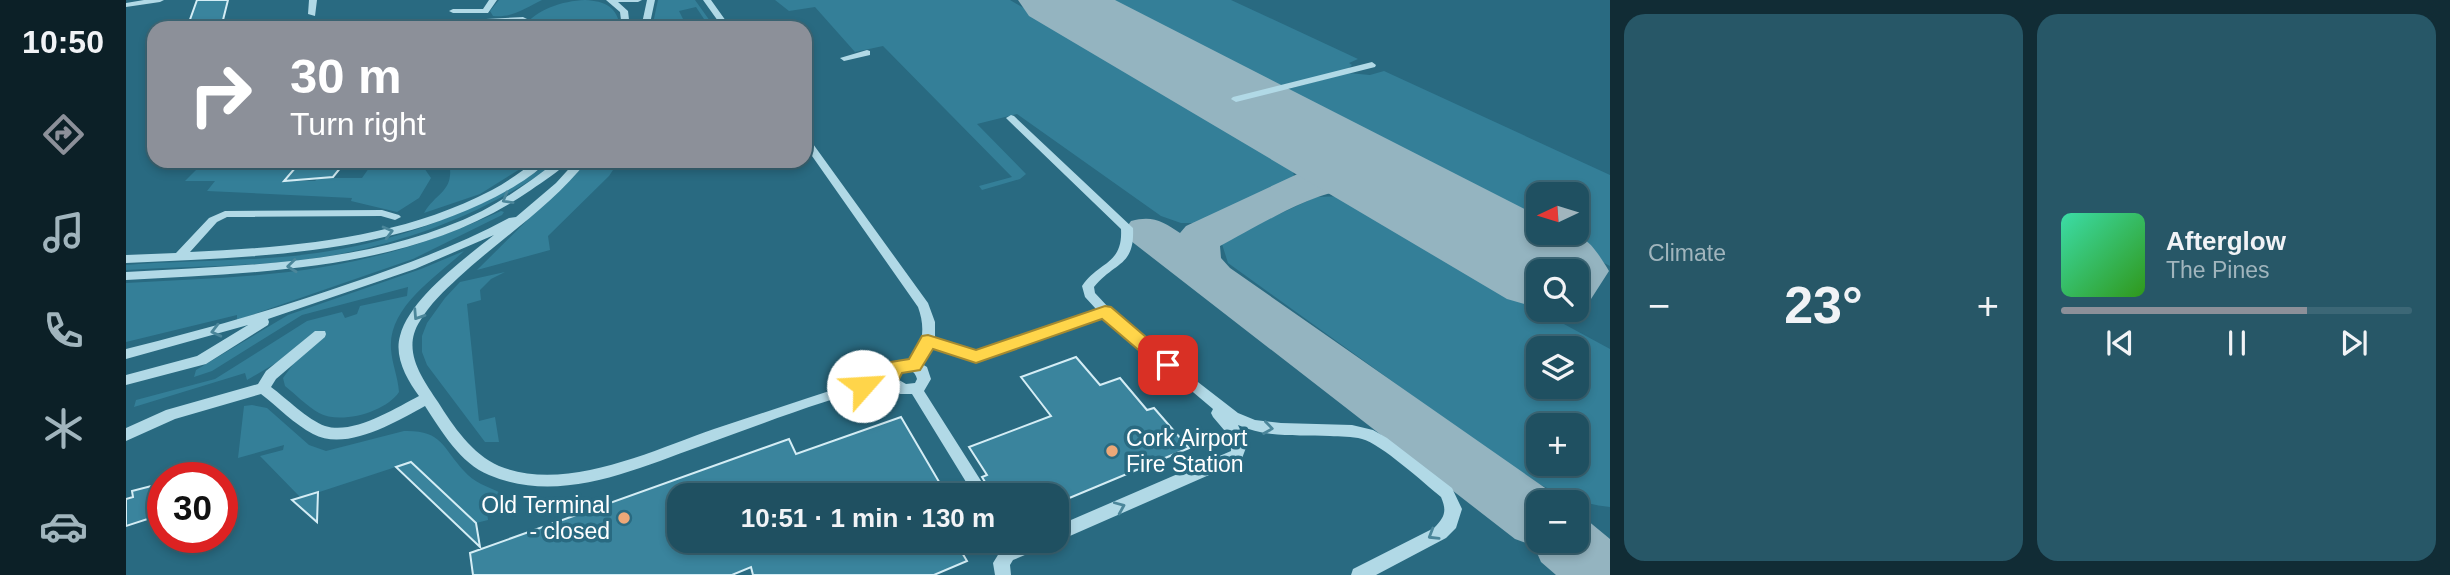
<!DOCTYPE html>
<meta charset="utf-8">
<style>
body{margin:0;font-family:Helvetica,sans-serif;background:#275767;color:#f1f3f6;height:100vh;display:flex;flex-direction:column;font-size:26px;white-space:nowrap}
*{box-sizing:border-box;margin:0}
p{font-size:23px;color:#a1b5bd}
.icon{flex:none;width:38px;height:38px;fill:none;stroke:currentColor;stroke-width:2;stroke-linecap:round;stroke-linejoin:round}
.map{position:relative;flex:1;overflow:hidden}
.panel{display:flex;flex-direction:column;gap:14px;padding:14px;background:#112c35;width:840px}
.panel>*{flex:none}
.guide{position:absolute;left:21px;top:21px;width:665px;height:147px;border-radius:21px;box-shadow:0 4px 10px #0003,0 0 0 2px #3c6776;background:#8c9099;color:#fff;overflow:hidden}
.needle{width:46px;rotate:266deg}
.controls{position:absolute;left:1400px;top:182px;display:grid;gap:14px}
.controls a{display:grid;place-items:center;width:63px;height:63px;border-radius:14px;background:#1f5061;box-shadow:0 4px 10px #0003,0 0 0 2px #3c6776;font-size:35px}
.speed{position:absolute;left:21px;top:462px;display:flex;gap:14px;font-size:35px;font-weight:700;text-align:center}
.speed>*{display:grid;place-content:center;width:91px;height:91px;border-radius:50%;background:#1f5061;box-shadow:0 4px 10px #0003,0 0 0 2px #3c6776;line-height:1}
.speed .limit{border:10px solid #d22;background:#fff;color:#111}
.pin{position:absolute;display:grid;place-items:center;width:60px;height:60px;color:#fff;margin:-30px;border-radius:14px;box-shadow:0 4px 10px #0006}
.me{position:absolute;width:77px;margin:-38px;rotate:64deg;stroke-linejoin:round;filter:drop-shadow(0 0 5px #0008)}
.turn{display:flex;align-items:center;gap:24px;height:147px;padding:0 28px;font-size:32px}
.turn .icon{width:91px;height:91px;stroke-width:2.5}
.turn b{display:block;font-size:49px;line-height:60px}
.big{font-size:52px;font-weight:700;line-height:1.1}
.panel .card{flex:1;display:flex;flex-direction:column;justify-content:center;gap:10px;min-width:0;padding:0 24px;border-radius:21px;background:#275767}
.song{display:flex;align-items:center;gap:21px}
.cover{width:84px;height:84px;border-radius:10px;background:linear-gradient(135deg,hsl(160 70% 55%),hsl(110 70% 35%))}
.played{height:7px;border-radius:4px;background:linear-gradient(90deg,#8c9099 70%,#3c6776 70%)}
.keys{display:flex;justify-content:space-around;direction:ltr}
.heat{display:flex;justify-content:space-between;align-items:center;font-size:38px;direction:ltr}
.panel .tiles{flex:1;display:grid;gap:14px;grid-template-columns:repeat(2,1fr)}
.trip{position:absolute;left:541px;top:483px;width:402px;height:70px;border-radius:21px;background:#1f5061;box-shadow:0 4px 10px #0003,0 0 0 2px #3c6776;font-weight:700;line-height:70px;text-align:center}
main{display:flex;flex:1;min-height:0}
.dock{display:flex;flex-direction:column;width:126px;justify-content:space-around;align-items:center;background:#0c2027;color:#a1b5bd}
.dock .icon{width:49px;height:49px}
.dock .active{color:#8c9099}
.dock b{font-size:32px;color:#f1f3f6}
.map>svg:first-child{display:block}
.green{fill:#347f98;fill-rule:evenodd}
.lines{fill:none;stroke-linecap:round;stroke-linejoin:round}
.taxiway{fill:#94b4c0;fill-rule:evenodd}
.runway{fill:#94b4c0;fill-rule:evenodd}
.building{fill:#3a849d;stroke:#d4edf5;stroke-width:2}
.minor{fill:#b1d9e6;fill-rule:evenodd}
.oneway{stroke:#4b869a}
.route{fill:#ffd54a;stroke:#a68a30;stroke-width:2}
.poi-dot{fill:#eca878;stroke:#296a81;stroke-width:2.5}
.labels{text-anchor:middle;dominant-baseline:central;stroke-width:7;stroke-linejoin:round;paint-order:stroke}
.near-poi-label{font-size:23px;fill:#fff;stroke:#296a81;text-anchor:start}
</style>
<main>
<nav class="dock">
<b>10:50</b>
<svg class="icon active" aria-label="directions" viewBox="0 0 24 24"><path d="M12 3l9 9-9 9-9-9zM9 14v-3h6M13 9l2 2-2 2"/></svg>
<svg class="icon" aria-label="music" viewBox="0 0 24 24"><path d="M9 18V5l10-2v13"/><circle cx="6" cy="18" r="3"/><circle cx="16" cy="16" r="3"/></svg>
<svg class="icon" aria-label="phone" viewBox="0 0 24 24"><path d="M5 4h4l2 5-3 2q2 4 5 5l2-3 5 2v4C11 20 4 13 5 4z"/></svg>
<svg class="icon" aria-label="climate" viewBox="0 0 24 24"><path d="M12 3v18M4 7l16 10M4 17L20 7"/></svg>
<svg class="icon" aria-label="car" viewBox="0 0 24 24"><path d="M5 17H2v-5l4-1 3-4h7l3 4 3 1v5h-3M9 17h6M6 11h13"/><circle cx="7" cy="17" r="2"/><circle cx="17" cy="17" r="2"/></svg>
</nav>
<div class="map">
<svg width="1484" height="575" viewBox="0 0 1484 575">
<rect width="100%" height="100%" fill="#296a81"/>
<path class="green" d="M373,0h43c-17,8 -29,18 -49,16l-3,-5z
M459,0c20,1 33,7 35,28h-98c15,-19 40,-27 63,-28z
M532,0h37l20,28h-5l-14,-21 -17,4 6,12 -8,1 2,4h-27z
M649,0h235l279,162 5,13 -1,4 -96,44h-16l-20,-7 -144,-102 -40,10 49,50 -6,5 -38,11 -3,-4 33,-9 -129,-131 -28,6 -40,-45 -26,4z
M976,0h129l127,59 -9,4 3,2 -4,4 -77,19z
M1258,71l226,104v91l-64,-33h31v-39h-39v35l-261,-137 71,-19 22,2z
M79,161h96l-16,20h30l3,-3h44l12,-17h55l-7,4 9,13 -12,20 -22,14 -46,-11 1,-3 -145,-7 8,-10h-30z
M323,161h84l-53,33 -56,19c13,-22 31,-21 25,-52z
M427,161h6c-70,51 -151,82 -236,96 -64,10 -132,9 -197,13v-5c63,-5 128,-3 191,-12 85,-12 165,-44 236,-92z
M461,161h32l-10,15 -61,60 2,14 -73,20z
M1220,196l192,111v3l72,39v158c-31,-3 -59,-16 -86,-31l-296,-213 -7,-22 95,-44zM1412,348h39v39h-39zM1412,425h39v39h-39z
M375,211l3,1 -2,3 -89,44 -176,61v-5l-111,27v-59c66,-4 132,-5 197,-16 63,-10 121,-30 178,-56z
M338,251c-26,25 -76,55 -73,98 1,15 7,28 8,43 -13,20 -59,33 -80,21 -12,-7 -24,-19 -34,-27l-2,-8 11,-15 32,-27 -12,-4 -38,31 -29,17 -2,-7 -111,34 2,-7 79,-21 92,-58 35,-9 3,6 12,-4 3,-8 47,-10 1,-9 -106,28 -90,56 -18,6 2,-7 92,-55 133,-46z
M379,272l-14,7 -11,11 1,10 -14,4 12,117 16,-4 4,25h-14l-58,-77 -5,-13v-16l5,-13 18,-25 15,-16z
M126,405l15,3 42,37 17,6 78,-20c38,-1 38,16 60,40 9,11 24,16 37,22l-15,11 2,16 -12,3 -65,-61 -110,36 -41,-42 23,-6 1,-5 -46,13 6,-52z"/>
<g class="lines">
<path class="taxiway" d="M1177,124c20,5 41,20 44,41l9,-1 63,18 6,9 -6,9c-29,7 -43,-11 -69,-10 -37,1 -95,38 -130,56l1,12 9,10 331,231 1,3h-24v39h39v-25l10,4 23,19v36h-54l-15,-13 -7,-16 -19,-7 -384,-298 -7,-10 7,-10c21,-6 32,0 49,12l6,-7 118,-55 1,-13 -22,-22 6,-8z"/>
<path class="runway" d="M892,0h97l423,216v17c44,0 48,0 71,38l-18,28 -14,4v-32h-39v37l-31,-9 -478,-283z"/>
</g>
<path class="building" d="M71,0h31l-7,28h-34z
M175,161h45l-13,16 -49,4z
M950,357l24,28 20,-7 27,32 7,-2 35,40 -122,51 -10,-13 -23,9h-41l-11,-18 5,-2 -18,-28 82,-31 -30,-39z
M775,417l44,75 19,-8 7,11h-292v46h276l12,20 -33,14h-181l-2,-8 -19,8h-259l-3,-22 319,-114 7,15z
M285,462l65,61 4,24 -84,-80z
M37,483v31l-37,12v-27l7,-2 -1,-6z
M192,492l-1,30 -25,-22z"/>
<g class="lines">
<path class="minor" d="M18,0h20l-4,2 -34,5v-4z
M183,0h8l-2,16 -7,-2z
M363,0h8l-9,13h-35l-4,-2 4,-2h30z
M480,0h36l-4,2h-20l10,9 2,17h-8l-2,-16z
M521,0h8l-6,28h-8z
M577,0h8l20,28h-8z
M397,17l4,2 -1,2 -84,7 25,-8z
M741,50l3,1v4l-26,6 -4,-3z
M1246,62l4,3 -1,2 -139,35 -5,-3 2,-2z
M885,115l3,1 119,112c2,39 -19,34 -39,59l1,6 14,15 85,71 44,34 17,7 26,3 71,2 21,5 14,8 65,50 10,21 -6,19 -10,10 -70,37h-25l2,-6 81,-41c11,-11 13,-17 7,-31 -17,-14 -60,-53 -79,-58 -10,-3 -22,-2 -32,-3 -31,-1 -64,2 -92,-11l9,20 -6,16 -178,78 -6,2h-1l1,-15 174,-75 -1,-14 -17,-20 -2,-4 2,-4 -110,-93 -127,46 -44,-15 -10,17 5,3 4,12 -7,12 66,104h-16l-62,-101h-12l-14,-10c-60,15 -119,38 -177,59 -69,24 -147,63 -220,32 -29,-12 -47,-43 -64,-69 -29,16 -79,46 -112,28 -19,-10 -35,-27 -52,-40l-86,25 -49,22v-13l40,-18 92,-26 8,-13 49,-40h10l1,3 -1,3 -49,42 -5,8c15,11 37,33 54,39 28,9 69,-17 94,-30 -12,-16 -25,-39 -19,-60 10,-38 64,-77 94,-101l-79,34 -147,50 1,3 -1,3 -62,39 -80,21v-10l71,-19 51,-31 -122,34v-10c76,-19 151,-40 225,-66 54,-18 108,-38 158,-65l7,-1 40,-34 20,-22h11c-36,46 -86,77 -129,117 -14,13 -28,26 -38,43 -19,29 2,57 18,81 15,24 34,52 61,64 66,27 152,-15 215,-37 46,-15 93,-31 140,-46 8,-3 24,-4 30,-9 11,-8 10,-14 27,-14 13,-16 14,-34 7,-53l-113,-161v-10l3,1 120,166 7,19v16l41,14 120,-43 -11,-12 -3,-11c17,-25 41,-21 39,-57l-113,-109 -2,-2zM779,370c7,0 10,2 12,9l-2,4 -9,1 -7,-4 -1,-4z
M410,161h12c-18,18 -44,32 -67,43 -111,52 -235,53 -355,59v-8l50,-2 33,-35 16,-7 157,-1 17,5 2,2 -6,3 -14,-4 -154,1 -10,5 -27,30c104,-5 208,-13 302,-62 15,-8 30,-19 44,-29z
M431,161h12c-11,11 -25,20 -38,29 -116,81 -269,82 -405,90v-8c118,-7 247,-7 356,-61 27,-14 51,-32 75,-50z
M896,541h26l-2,5 -33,14 -3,5 1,10h-16l-2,-12 8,-13z"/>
</g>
<defs><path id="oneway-chevron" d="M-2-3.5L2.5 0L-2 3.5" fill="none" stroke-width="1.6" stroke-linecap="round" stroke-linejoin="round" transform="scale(1.75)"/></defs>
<g class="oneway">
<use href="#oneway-chevron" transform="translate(381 199) rotate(150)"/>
<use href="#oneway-chevron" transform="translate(262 232) rotate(-15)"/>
<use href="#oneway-chevron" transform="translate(166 266) rotate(174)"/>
<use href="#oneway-chevron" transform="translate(292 315) rotate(123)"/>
<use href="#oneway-chevron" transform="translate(90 331) rotate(166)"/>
<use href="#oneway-chevron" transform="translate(1142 428) rotate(8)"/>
<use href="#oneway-chevron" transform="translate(994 507) rotate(-23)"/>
<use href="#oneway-chevron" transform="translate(1307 535) rotate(149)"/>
</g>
<path class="route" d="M979,306l6,1 63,54 3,4 -3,5h-12l-60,-51 -126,44 -43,-14 -13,21 -18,3 -5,10 -34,10 -6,-2 -3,-5 3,-5 27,-8 7,-11 18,-3 13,-23 6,-1 48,15z"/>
<g class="poi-dot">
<circle cx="986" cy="451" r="7"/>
<circle cx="498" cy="518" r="7"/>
</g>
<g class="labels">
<g class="near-poi-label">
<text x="1000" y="438">Cork Airport<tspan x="1000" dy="26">Fire Station</tspan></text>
<text x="484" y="505" text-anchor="end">Old Terminal<tspan x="484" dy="26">- closed</tspan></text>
</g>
</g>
</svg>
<div class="controls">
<a><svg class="needle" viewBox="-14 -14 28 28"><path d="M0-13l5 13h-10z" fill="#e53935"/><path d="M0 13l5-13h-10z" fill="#a1b5bd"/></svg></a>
<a><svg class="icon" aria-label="search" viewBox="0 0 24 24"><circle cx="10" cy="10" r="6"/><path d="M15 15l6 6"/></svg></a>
<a><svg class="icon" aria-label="layers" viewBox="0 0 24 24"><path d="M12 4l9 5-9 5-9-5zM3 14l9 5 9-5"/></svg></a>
<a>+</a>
<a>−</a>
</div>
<div class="speed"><div class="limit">30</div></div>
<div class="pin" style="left:1042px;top:365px;background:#d93025"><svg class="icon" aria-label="arrive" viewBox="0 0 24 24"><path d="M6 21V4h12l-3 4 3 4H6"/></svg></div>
<svg class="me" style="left:737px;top:386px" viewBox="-20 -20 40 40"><circle r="19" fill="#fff"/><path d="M0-13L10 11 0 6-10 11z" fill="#ffd54a"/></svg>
<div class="trip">10:51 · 1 min · 130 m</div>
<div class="guide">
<div class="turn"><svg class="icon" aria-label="right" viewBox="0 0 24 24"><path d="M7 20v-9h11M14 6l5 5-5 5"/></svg><div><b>30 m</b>Turn right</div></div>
</div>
</div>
<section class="panel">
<div class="tiles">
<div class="card"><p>Climate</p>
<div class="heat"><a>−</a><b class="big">23°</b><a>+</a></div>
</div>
<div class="card">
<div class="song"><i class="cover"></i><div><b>Afterglow</b><p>The Pines</p></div></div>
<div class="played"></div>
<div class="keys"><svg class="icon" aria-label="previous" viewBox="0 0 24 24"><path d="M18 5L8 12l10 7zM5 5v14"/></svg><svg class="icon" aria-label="pause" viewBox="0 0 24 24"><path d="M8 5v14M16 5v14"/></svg><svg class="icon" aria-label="next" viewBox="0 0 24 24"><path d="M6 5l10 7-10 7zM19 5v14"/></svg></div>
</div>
</div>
</section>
</main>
